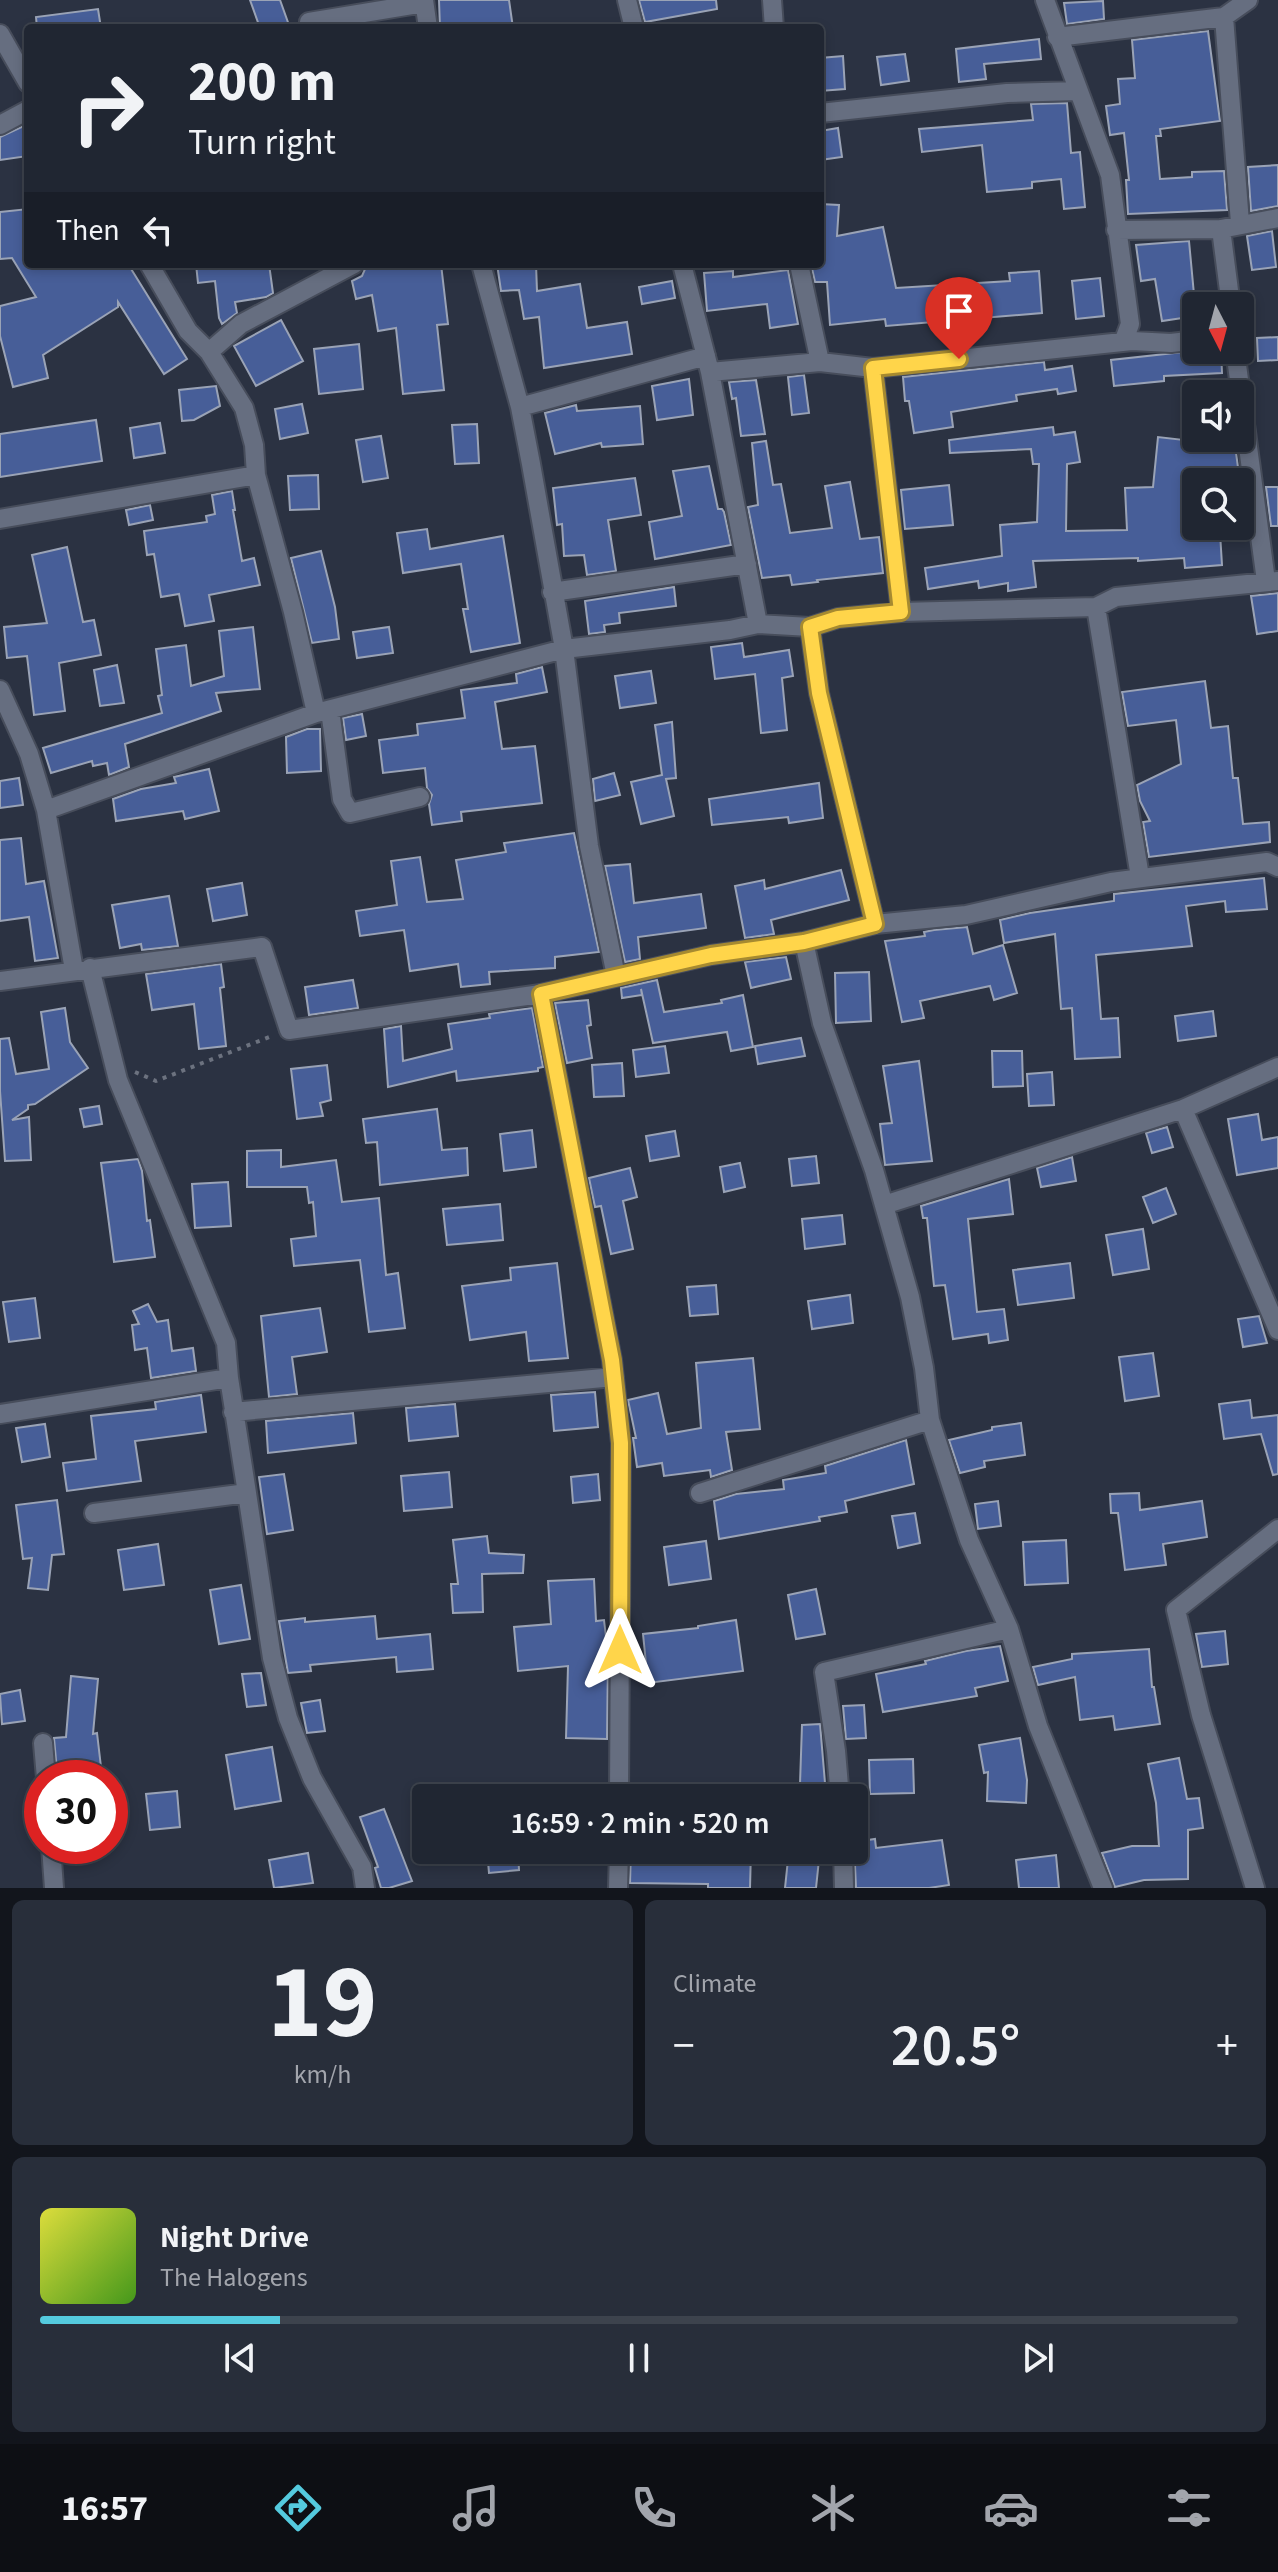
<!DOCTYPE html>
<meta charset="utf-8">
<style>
body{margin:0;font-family:"Source Sans 3",sans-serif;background:#282e3a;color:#f1f3f6;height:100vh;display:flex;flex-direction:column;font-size:30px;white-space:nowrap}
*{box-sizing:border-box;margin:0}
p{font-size:26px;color:#a2a5ac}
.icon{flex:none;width:44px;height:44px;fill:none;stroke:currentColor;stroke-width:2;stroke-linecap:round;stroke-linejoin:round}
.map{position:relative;height:1888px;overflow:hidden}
.side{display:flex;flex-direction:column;gap:12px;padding:12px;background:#12151c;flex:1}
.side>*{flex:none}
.banner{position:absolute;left:24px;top:24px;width:800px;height:244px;border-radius:8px;box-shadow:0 4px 12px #0003,0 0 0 2px #3d434d;background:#202632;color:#f1f3f6;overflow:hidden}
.needle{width:52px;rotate:174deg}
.buttons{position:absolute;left:1182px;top:292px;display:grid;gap:16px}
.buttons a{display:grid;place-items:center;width:72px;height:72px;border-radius:8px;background:#202632;box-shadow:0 4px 12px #0003,0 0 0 2px #3d434d;font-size:40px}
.speed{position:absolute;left:24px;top:1760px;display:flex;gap:16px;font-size:40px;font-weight:700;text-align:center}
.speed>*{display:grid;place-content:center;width:104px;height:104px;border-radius:50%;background:#202632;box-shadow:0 4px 12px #0003,0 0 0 2px #3d434d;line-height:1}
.speed .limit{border:12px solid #d22;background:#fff;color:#111}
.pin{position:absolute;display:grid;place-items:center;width:68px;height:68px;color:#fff;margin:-82px -34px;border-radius:50% 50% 50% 0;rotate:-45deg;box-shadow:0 0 8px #0007}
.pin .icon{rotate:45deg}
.me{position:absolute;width:88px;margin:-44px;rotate:0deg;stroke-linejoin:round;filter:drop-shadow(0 0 6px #0008)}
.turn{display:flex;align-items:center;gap:28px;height:168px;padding:0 32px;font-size:36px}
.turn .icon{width:104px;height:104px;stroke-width:2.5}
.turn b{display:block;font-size:56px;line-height:68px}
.then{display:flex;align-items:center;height:76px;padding:0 32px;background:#0003;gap:16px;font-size:30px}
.big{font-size:60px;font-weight:600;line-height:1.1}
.side .tile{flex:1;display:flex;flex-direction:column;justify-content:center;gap:12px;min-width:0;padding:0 28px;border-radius:12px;background:#282e3a}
.side .dial{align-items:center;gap:0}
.dial b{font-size:104px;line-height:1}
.song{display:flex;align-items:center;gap:24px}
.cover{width:96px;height:96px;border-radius:12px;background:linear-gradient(135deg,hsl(60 70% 55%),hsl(100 70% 35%))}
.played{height:8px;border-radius:4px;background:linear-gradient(90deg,#54cade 20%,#3d434d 20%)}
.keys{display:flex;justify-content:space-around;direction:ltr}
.heat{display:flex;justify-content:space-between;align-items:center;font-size:44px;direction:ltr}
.side .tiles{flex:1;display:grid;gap:12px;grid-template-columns:1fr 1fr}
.tile:last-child{grid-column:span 2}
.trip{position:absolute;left:412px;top:1784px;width:456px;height:80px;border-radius:8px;background:#202632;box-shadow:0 4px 12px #0003,0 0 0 2px #3d434d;font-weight:600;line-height:80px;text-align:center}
.tab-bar{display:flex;height:128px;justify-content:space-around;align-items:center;background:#0d0f14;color:#a2a5ac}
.tab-bar .icon{width:56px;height:56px}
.tab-bar .current{color:#54cade}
.tab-bar b{font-size:36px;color:#f1f3f6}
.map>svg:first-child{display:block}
.building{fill:#475e98;stroke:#9aa3b6;stroke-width:2}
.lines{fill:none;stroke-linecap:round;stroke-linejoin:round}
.street-casing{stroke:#474d5b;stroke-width:22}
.path{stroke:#6c727f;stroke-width:4;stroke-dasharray:4 6;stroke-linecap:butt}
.street{stroke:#666e80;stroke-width:18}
.route-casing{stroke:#a68a30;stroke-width:20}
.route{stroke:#ffd54a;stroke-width:14}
</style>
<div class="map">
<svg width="1278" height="1888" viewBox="0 0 1278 1888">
<rect width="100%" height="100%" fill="#2b3242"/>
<path class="building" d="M250,0h30l10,28h-30z
M439,0h70l4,28h-73z
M639,0h77l1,9 -72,13z
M1103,1l1,18 -37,5 -3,-21z
M98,9l3,19h-64l-1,-11z
M1208,31l12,90 -60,8 1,7h-5l4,43 32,-2v-5l32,-1 3,39 -99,4 -2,-34h3l-5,-47 -14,2 -4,-29 14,-2 -2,-25 17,-1 -3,-38z
M1039,39l2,20 -57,5 2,15 -27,3 -3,-33z
M905,54l4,27 -28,4 -4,-28z
M843,56l2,33 -25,2v-33z
M1067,103l4,50 9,-1 5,55 -21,2 -3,-30 -29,3v6l-45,4 -5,-47 -60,7 -3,-23 114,-9 -2,-16z
M28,124v32l-28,4v-23z
M838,128l4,29 -22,3v-29z
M1278,165v41l-27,5 -3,-44z
M820,204l19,1 -2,31 46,-9 13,61 114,-7 -1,-8 30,-2 3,42 -156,13 -1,-7 -55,6 -3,-43h-12l-4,-18h9z
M28,209v55h100l59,95 -23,15 -46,-72v5l-75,48 5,23 -35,9 -13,-51v-30l36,-9 -24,-39 -12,1v-47z
M1272,231l4,36 -24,3 -5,-34z
M1189,241l7,75 -34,5 -7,-42 -14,2 -5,-36z
M196,264h73l4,29 -7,4 -31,5 2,11 -15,11 -3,-6 -4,-37 -17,2z
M387,264h54l7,60 -11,1 7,65 -41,4 -7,-66 -18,3 -6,-36 -16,4 -4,-18 10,-5 3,-7z
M497,264h39l1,27 43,-7 7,44 40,-6 5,32 -88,14 -5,-51 -15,2 -5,-29 -18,1z
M788,270l10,54 -28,4 -3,-24 -60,7 -3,-38 29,-2v6z
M1100,278l4,38 -28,3 -4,-38z
M672,281l3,17 -33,6 -3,-17z
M281,320l22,41 -47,25 -22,-40z
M1278,337v23l-20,1 -1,-23z
M359,344l4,45 -44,5 -5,-45z
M1202,350h19l1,23 -58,3v5l-50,5 -3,-26z
M1044,362l1,8 27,-4 4,25 -18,3 -1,-5 -41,6 1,6 -66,11 2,15 -39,6 -5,-32h-4l-2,-24z
M804,375l5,38 -17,2 -4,-38z
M689,379l4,36 -36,5 -5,-34z
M756,380l9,54 -24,2 -5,-38 -4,1 -3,-17z
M216,386l4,20 -26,14 -12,1 -3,-31z
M302,404l6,29 -28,6 -5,-30z
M576,405l1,6 63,-5 3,38 -41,3 -1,-4 -46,11 -10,-41z
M96,420l6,41 -102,16v-43z
M160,423l5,30 -31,5 -4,-30z
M477,424l2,39 -24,1 -3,-39z
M1053,427l1,8 21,-3 5,30 -13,2 -1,67 61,-1 -2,-42 28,-1 5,-50 34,4v-3h42l6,44h-44v53l24,-2 2,32 -37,3 -1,-10 -46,3v-3l-105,3 3,26 -28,4v-8l-29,5 -1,-7 -50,8 -3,-21 77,-12 -2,-31 37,-3 2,-58h-6l-2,-15 -81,4 -1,-13z
M381,436l7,42 -25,4 -7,-42z
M766,441l7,44 8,-1 9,49 42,-5 -7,-42 25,-4 10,57 19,-2 4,36 -66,7 1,2 -26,3 -2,-10 -28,3 -14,-71 10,-2 -6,-62z
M709,466l9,43h4l2,3 7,33 -76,14 -6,-37 33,-6 -9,-45z
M318,475l1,34 -29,1 -2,-34z
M635,478l6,37 -33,5 8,51 -29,4 -3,-20 -20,1 -2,-32 -5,1 -4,-37z
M949,485l4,40 -48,4 -4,-39z
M1266,487h12v39h-7z
M232,491l3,19h-2l9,51 12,-3 6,27 -51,10 5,26 -29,5 -6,-32 -18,3 -7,-43 -7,1 -3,-24 63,-9 -1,-6 9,-2 -3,-19z
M150,505l3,15 -24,5 -3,-15z
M427,529l3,20 73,-13 17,107 -49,9 -8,-43h5l-7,-45 -58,9 -6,-40z
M67,547l16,75 11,-2 7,35 -42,8 6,48 -31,4 -7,-59 -20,2 -3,-31 43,-4 -15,-68z
M321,551l14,56 4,32 -27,4 -21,-85z
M674,587l2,19 -57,7 1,10 -16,2 1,7 -16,2 -4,-33z
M1278,593v38l-21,3 -6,-38z
M253,627l7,62 -44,4 5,18 -96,33 4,23 -20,8 -2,-12 -14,3 -1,-5 -41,12 -8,-25 119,-35 -4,-17 4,-1 -6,-46 30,-4 5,41 33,-10 -5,-45z
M389,627l4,26 -36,5 -4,-26z
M742,643l2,14 45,-7 4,26 -11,2 5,52 -26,3 -6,-59 -40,5 -4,-32z
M117,665l7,38 -24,3 -6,-36z
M542,667l5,25 -52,10 7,47 33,-3 7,57 -81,9 1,9 -30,4 -3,-21 3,-9 -5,-7 -2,-20 -42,5 -4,-33 39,-5 -1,-11 48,-6 -4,-28 56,-7 -1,-9z
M651,671l5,32 -36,5 -5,-32z
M1205,681l6,47 17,-2 5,52h5l5,46 26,-2 1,20 -121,15 -6,-35 7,-1 -10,-20 -3,-16 44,-21 -5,-44 -48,6 -6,-34z
M362,714l4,22 -20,4 -3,-22z
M672,722l4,56 -10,1 8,37 -33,8 -10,-42 31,-7 -7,-50z
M307,729h13l1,42 -34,2 -1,-36z
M209,769l10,42 -34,8 -2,-8 -67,10 -3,-22 28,-10 35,-6 -2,-6z
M614,773l6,22 -25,6 -2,-22z
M19,778l4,27 -23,3v-27z
M819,783l4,35 -34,5 -1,-6 -76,8 -3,-26z
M574,833l25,119 -44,5v11l-66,4 1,12 -29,3 -3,-23 -48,7 -6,-41 -44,6 -4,-25 41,-6 -6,-44 29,-4 7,45 36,-3 -7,-39 50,-8 -2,-9z
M21,838l5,46 18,-3 14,77 -23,3 -6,-44 -29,4v-81z
M630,864l4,39 67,-9 5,34 -68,9 2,22 -15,3 -20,-96z
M841,870l8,30 -78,20 3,14 -29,4 -10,-52 29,-6 1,9z
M1264,878l3,31 -41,3 -1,-11 -39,5 6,40 -96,9 5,64 17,-1 2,39 -45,2 -3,-51 -11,1 -6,-75 -51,9 -4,-23 30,-7 84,-12v-7z
M242,883l5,32 -34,6 -6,-32z
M169,896l9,50 -36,4 -1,-6 -21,4 -8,-43z
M967,927l6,27 30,-9 14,48 -23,7 -4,-14 -70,15 4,17 -22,4 -17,-81 40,-5 -1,-4 10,-2z
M786,957l5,22 -40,9 -6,-26z
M221,964l3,23 -4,1 6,58 -27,3 -5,-45 -42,6 -6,-36z
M869,972l2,49 -35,2 -1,-50z
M353,980l5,28 -49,7 -4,-28z
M657,980l7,32 58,-9 -1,-3 22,-5 10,52 -22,4 -4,-19 -74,11 -12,-54 1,6 -20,3 -1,-10z
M588,1000l3,25 -4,1 5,32 -25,5 -12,-60z
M65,1008l5,34 18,26 -53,36 -7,1v4l-16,11 17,-3 2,43 -26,1 -5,-70v-52l9,-1 7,36 33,-5 -8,-57z
M532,1008l11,59 -5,1v3l-81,10 -1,-10 -68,16 -4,-58 17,-3 2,35 49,-12 -4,-25 42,-6 -1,-4z
M1213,1011l3,25 -38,5 -3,-25z
M801,1038l4,18 -47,8 -3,-18z
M665,1046l4,27 -33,4 -3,-27z
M992,1051h30l1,35 -30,1z
M919,1061l13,100 -47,4 -5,-41 12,-1 -9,-57z
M622,1063l2,33 -30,1 -2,-32z
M327,1065l4,35 -11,3 3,13 -26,3 -6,-50z
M1052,1072l2,33 -25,1 -2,-32z
M99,1106l3,18 -18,3 -4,-18z
M437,1109l5,41 25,-2 1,27 -88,10 -3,-43 -11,1 -3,-24z
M1258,1114l4,26 16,-3v31l-41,7 -9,-56z
M1167,1127l6,20 -21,6 -6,-20z
M532,1130l4,37 -32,4 -4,-37z
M675,1131l4,25 -29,5 -4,-25z
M281,1150v17l55,-7 6,42 37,-4 7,77 12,-2 7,55 -36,4 -9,-72 -66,6 -3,-27 25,-3 -3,-34 -4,1 -2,-16h-60v-36z
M816,1156l3,27 -27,3 -3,-27z
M1072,1157l4,24 -35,6 -4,-19z
M138,1159l4,12 5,50 3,-1 5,37 -41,5 -13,-99z
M740,1163l5,24 -21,5 -4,-25z
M630,1168l7,29 -14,4 10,48 -22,5 -10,-48 -6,1 -6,-29z
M1009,1179l4,35 -45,5 9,93 27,-3 4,31 -19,3 -1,-9 -35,5 -8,-54 -11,1 -7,-68h-4l-2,-12z
M228,1182l3,44 -36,2 -3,-44z
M1166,1188l10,26 -23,9 -10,-26z
M500,1204l3,36 -56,5 -4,-36z
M842,1215l3,29 -40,5 -3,-30z
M1143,1229l6,40 -36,6 -7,-40z
M557,1263l11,95 -39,3 -3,-29 -56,8 -8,-54 49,-6 -1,-12z
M1070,1263l4,35 -56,7 -5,-35z
M716,1285l2,29 -28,2 -3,-29z
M850,1295l3,28 -41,6 -4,-28z
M35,1298l5,40 -31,4 -6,-40z
M148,1304l9,18 11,-2 4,31 21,-3 3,23 -45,7 -4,-30 -12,2 -3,-25 7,-1 -6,-13z
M320,1308l7,44 -35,5 5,37 -28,3 -8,-81z
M1259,1316l8,27 -24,4 -5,-28z
M1153,1353l6,43 -34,5 -6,-44z
M753,1358l7,71 -34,3 6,38 -21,7 -1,-7 -46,6 -2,-13 -25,4 -4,-29h3l-8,-38 30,-7 9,41 34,-6 -5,-65z
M595,1392l3,35 -44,4 -3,-36z
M201,1395l5,37 -71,9 6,40 -74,10 -4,-28 33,-4 -5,-43 65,-7 -1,-7z
M1250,1400l2,18 26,-3v59l-5,1 -12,-41 -37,5 -5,-35z
M455,1404l3,32 -49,5 -3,-33z
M353,1413l3,30 -88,10 -2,-32z
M1021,1423l4,32 -41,6 1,6 -25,6 -11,-33 43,-10v-3z
M45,1424l5,33 -28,5 -6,-34z
M906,1440l8,44 -69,17 2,11 -28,5 1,4 -101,18 -5,-38 22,-7 48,-5 -1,-9 43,-7 -1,-7z
M449,1472l3,35 -48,4 -3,-35z
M284,1474l9,56 -26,4 -8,-57z
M598,1474l2,26 -27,3 -2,-26z
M1139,1493l1,17 62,-9 5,36 -44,7 3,21 -41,5 -7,-57h-7l-1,-19z
M57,1500l7,54 -12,1 -4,35 -20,-2 4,-30 -9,1 -7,-54z
M998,1501l3,25 -23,3 -3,-25z
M915,1513l5,30 -22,5 -6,-32z
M487,1536l2,17 35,2 -1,18 -41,1 1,38 -30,1 -2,-29h7l-5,-44z
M1066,1540l2,43 -43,2 -2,-43z
M706,1541l5,38 -42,6 -5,-38z
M158,1544l6,41 -40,5 -6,-40z
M594,1579l2,42 8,-1 4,34 -1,85 -41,-1 2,-72 -50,5 -4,-44 37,-3 -3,-43z
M241,1585l9,54 -31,5 -9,-54z
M816,1589l9,45 -29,5 -8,-44z
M375,1616l2,23 53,-5 3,35 -36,3 -1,-15 -86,8 1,6 -23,2 -9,-52 26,-3v4z
M736,1620l7,51 -95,12 -5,-49 55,-6v-2z
M1225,1631l3,33 -26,3 -6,-33z
M1000,1646l8,35 -33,7 2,8 -94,16 -7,-38 50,-10 -1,-3 41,-10z
M1149,1649l3,38h2l6,37 -45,6 -2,-14 -33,4 -5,-43 -37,8 -5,-18 39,-8v-5z
M261,1673l5,32 -19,2 -5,-33z
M71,1676l27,3 -5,55 4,-1 4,34 -44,4 -3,-33 12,-1z
M20,1690l5,31 -23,3 -2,-30z
M320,1700l5,31 -18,2 -6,-30z
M864,1705l2,33 -20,1 -3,-33z
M820,1724l5,59 -25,1 2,-59z
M1020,1738l7,42 -1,23 -39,-2 1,-29 -4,1 -5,-28z
M272,1747l9,54 -46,8 -9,-54z
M1179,1758l8,41 12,-1 4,30 -15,2v49l-44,1 -29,7 -13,-34 30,-7h27l-3,-43 -8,-39z
M913,1759l1,34 -44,1 -1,-34z
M177,1791l3,36 -30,3 -4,-36z
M384,1809l28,72 -23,7h-8l-6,-20 3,-1 -18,-50z
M875,1839l1,9 66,-8 7,45 -20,3h-73l-2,-46z
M487,1850h31l1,20 -30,3z
M631,1850h120l-1,38h-42v-4l-78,-1z
M789,1850h31l-4,38h-31z
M308,1853l5,30 -39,5 -5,-28z
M1056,1855l3,33h-40l-3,-28z"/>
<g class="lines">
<defs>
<path id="street" d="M424,0l4,28
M627,0l7,28
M772,0l2,28
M1224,17l16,206
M309,22l115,-19
M0,34l28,49
M1057,37l167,-20 24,-17
M820,113l187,-20 71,-2
M0,125l28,-15
M1221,229l10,77
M1116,230l105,-1 57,-11
M149,264l39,67 21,21 32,-28 113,-60
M481,264l39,143 11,57 33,185 25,197 27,130
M682,264l28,108 48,252
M799,264l21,98
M1132,341l39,2 25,-3
M1235,350l31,231
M209,352l35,56 10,37 2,30
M873,368l28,244
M710,372l110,-10 53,6 259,-27 -8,-1 6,-16 -20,-149 -65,-175
M520,407l186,-51
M0,519l256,-44 37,137 23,101
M552,592l195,-28
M1096,607l44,270
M810,627l9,66 56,231
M0,690l29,64 17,56
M330,710l12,89 8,14 70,-16
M90,968l28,112 108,263 3,35
M74,970l-28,-160 270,-97 248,-64 166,-19 28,-6 52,3 28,-9 63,-6 195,-5 20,-10 162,-16
M0,981l262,-34 27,83 252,-36 170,-39 93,-13
M541,994l71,366 9,83 -2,355
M1183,1109l95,221
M884,1205l299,-96 95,-42
M233,1412l381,-35
M0,1414l229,-36 18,115
M700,1493l230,-73
M94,1513l153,-20 25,165 16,60 24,60 50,89 3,21
M43,1743l3,35
M840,1798l-4,-47 -12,-79 185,-43
M51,1846l3,42
M843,1850l1,38
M618,1888l1,-38
M1103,1888l-65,-162 -29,-97 -40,-89 -39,-120 -6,-52 -14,-71 -36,-127 -52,-147 -18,-81 71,-18 91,-9 145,-33 156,-20 11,5
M1255,1888l-54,-173 -25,-105 102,-81"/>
</defs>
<use href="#street" class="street-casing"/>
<path class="path" d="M135,1072l21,9 116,-45"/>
<use href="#street" class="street"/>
</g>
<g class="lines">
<defs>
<path id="route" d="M620,1650l1,-207 -9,-83 -71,-366 170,-39 93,-13 71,-18 -56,-231 -9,-66 28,-9 63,-6 -28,-244 86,-9"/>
</defs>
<use href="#route" class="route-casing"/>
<use href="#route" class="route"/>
</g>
</svg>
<div class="buttons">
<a><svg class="needle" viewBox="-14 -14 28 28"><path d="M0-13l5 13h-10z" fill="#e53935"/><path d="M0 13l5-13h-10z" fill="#a2a5ac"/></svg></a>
<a><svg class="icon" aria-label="sound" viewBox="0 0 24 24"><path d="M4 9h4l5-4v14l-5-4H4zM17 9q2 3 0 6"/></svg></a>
<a><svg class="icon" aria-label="search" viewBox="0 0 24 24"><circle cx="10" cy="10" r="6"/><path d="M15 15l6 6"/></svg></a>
</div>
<div class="speed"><div class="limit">30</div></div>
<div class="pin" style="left:959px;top:359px;background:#d93025"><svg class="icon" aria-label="arrive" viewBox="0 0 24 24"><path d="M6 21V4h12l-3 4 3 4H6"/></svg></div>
<svg class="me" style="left:620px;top:1650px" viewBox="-20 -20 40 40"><path d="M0-17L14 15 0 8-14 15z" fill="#ffd54a" stroke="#fff" stroke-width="4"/></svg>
<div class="trip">16:59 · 2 min · 520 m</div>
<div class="banner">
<div class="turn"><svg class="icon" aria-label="right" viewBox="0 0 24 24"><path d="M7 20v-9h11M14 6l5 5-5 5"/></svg><div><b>200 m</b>Turn right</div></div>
<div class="then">Then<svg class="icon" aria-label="left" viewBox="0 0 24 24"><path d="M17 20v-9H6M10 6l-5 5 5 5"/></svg></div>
</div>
</div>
<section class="side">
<div class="tiles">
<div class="tile dial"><b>19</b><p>km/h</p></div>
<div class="tile"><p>Climate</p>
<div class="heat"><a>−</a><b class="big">20.5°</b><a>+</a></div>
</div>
<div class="tile">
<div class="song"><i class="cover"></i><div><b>Night Drive</b><p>The Halogens</p></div></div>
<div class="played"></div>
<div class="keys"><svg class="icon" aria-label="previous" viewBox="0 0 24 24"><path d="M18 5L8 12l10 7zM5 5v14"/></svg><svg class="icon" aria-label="pause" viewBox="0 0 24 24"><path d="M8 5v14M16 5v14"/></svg><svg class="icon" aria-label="next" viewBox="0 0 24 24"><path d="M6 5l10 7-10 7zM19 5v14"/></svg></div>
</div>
</div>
</section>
<nav class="tab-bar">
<b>16:57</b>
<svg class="icon current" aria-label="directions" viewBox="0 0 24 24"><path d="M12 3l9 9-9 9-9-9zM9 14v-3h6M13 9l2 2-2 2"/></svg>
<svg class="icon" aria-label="music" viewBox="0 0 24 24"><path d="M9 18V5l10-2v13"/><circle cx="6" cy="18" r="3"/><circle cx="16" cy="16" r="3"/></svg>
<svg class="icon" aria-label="phone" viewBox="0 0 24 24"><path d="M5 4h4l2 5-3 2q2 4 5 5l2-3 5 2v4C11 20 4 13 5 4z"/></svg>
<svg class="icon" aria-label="climate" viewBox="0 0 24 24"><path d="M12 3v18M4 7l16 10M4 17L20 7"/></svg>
<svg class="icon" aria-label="car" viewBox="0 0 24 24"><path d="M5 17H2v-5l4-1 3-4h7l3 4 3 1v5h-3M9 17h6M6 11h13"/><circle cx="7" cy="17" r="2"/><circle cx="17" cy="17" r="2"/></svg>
<svg class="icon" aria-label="filters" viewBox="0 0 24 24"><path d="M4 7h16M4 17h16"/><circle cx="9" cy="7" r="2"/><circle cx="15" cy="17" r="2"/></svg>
</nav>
